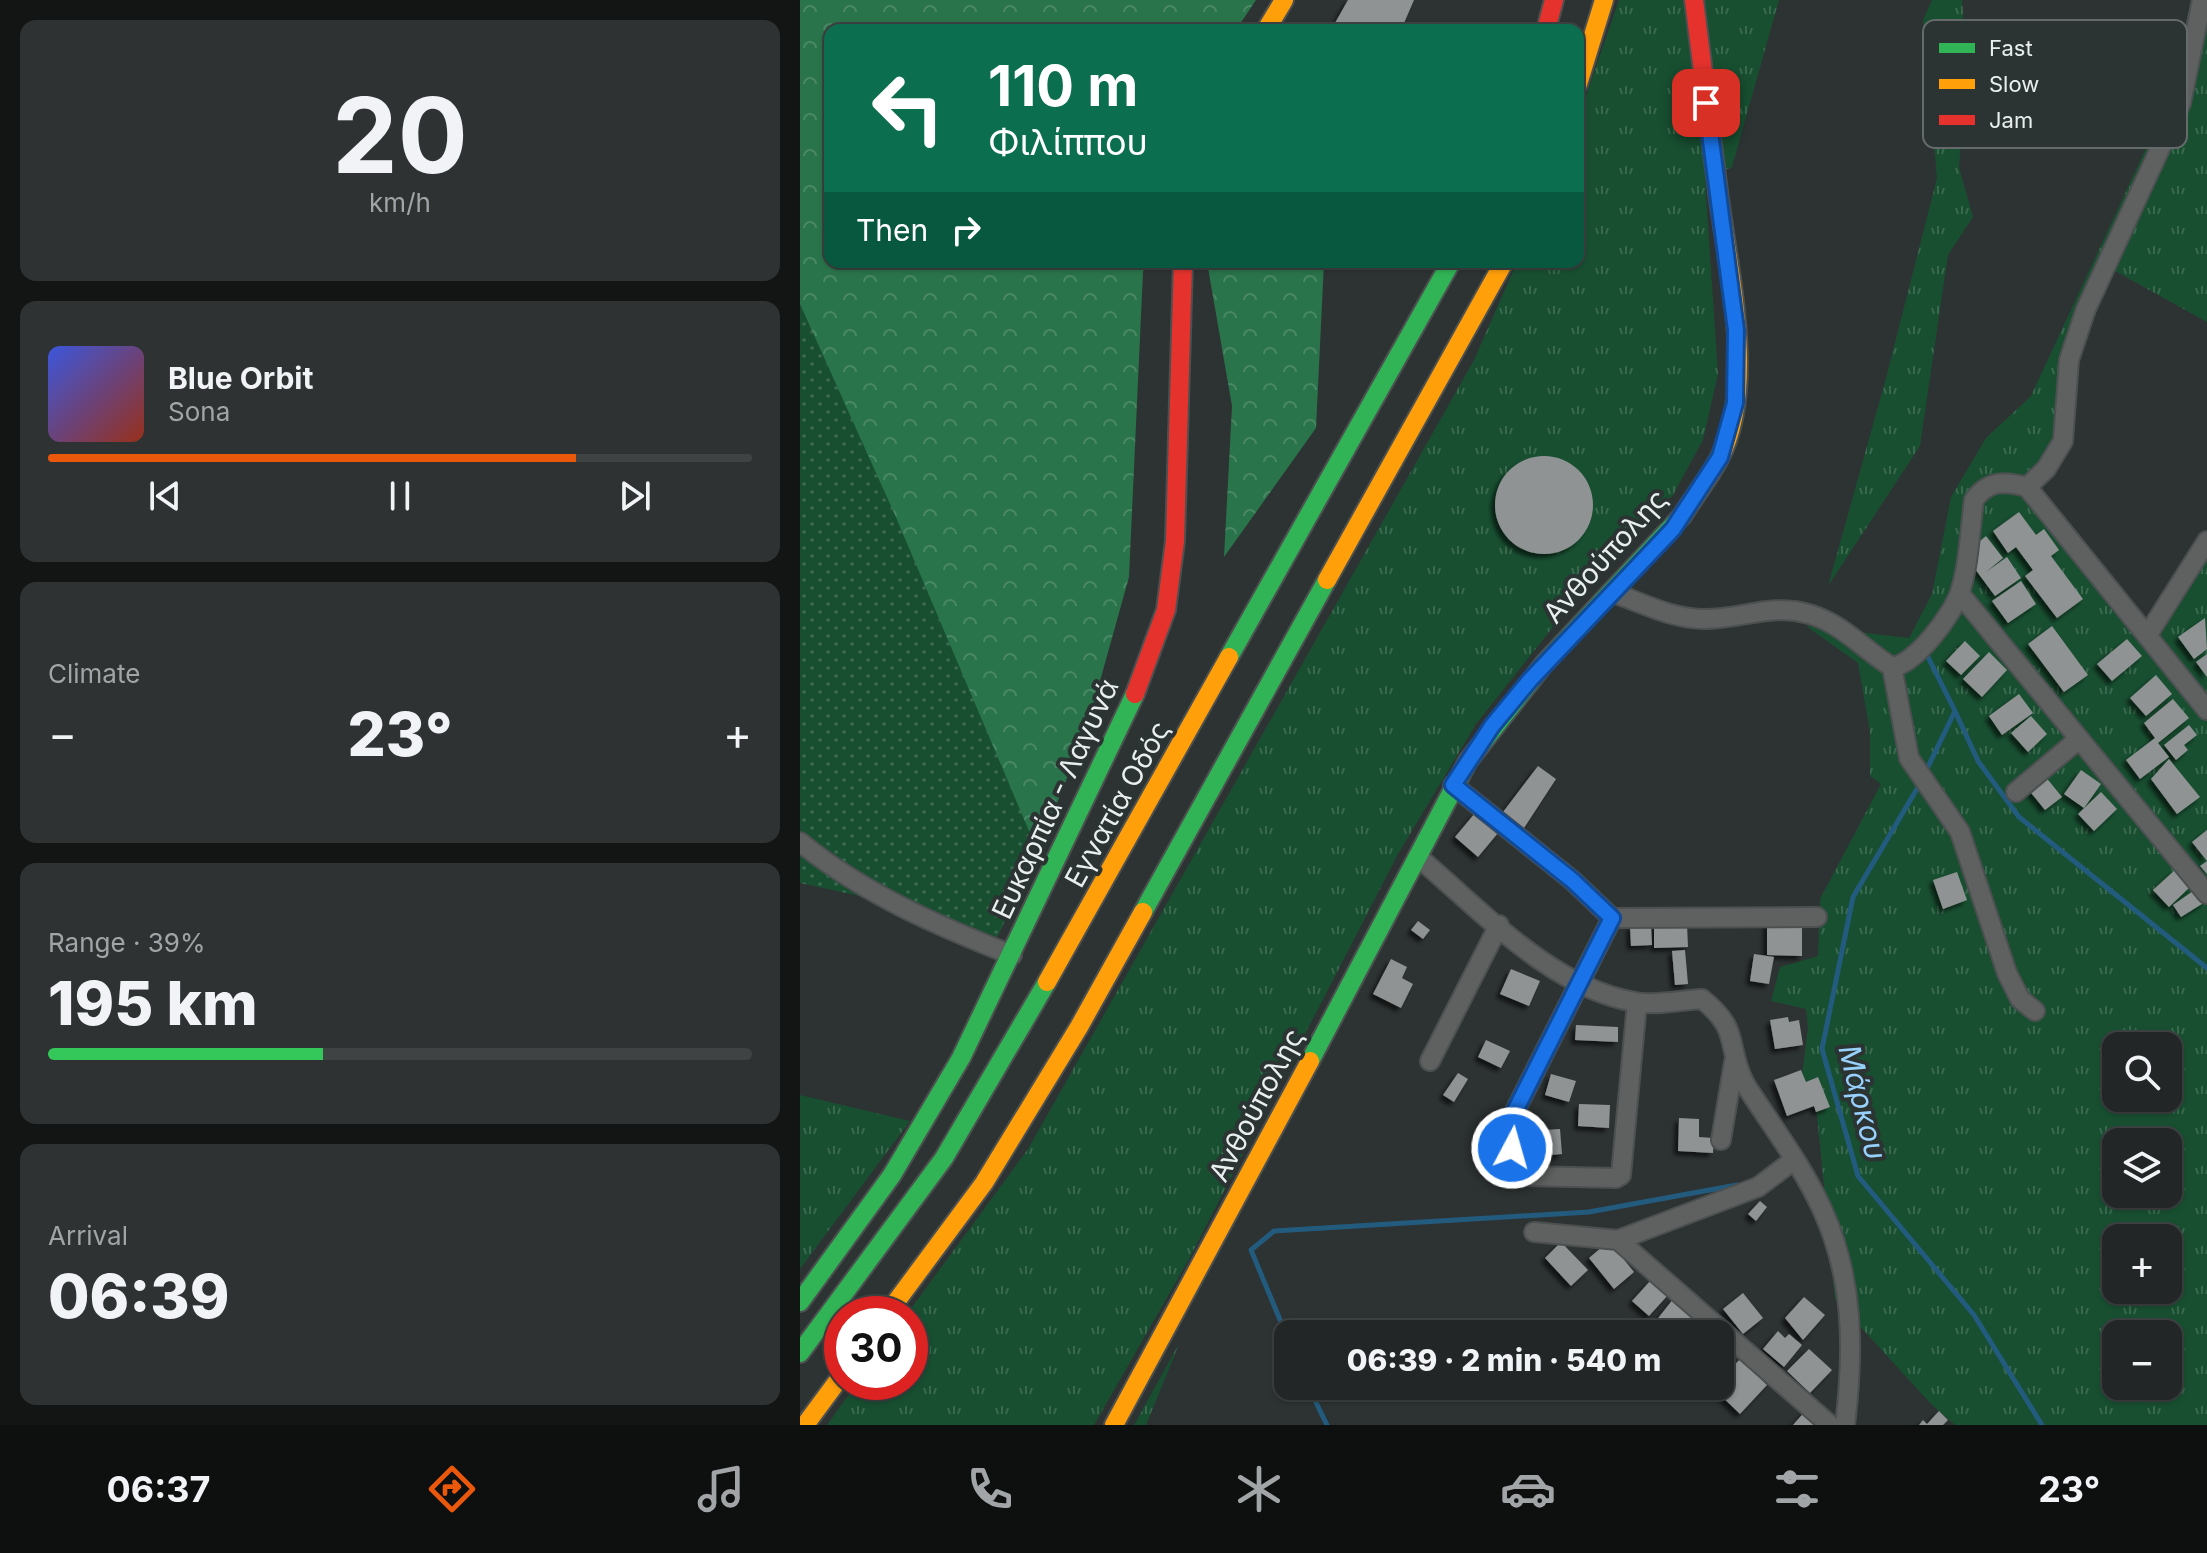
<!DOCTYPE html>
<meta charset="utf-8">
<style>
body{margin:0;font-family:Inter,sans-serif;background:#2e3232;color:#f1f3f6;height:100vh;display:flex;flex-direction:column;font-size:30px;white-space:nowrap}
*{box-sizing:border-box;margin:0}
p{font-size:26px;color:#a2a5a7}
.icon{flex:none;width:44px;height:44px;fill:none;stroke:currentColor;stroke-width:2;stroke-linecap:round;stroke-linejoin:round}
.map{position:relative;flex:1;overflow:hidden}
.drawer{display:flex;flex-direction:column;gap:20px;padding:20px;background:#131515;width:800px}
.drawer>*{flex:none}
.banner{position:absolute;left:24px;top:24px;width:760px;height:244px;border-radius:16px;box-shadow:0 2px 6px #0004,0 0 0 2px #3f4343;background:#0b6e4f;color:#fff;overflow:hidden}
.buttons{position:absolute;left:1302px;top:1032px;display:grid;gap:16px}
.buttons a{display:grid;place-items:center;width:80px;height:80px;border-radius:16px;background:#222626;box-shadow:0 2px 6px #0004,0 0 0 2px #3f4343;font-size:40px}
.speed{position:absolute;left:24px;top:1296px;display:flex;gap:16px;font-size:40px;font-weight:700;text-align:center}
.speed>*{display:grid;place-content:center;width:104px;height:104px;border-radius:50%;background:#222626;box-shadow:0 2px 6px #0004,0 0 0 2px #3f4343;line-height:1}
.speed .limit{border:12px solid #d22;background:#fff;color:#111}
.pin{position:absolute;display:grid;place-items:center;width:68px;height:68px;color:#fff;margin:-34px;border-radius:16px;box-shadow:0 4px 12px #0006}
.me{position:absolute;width:88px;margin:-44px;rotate:6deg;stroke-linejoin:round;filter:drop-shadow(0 0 6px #0008)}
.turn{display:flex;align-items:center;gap:28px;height:168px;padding:0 32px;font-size:36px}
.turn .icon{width:104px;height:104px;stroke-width:2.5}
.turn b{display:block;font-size:56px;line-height:68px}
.then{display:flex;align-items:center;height:76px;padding:0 32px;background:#0003;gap:16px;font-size:30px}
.big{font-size:60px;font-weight:800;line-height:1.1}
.drawer .card{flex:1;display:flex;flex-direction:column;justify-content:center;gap:12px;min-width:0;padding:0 28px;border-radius:16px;background:#2e3232}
.drawer .dial{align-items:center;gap:0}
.dial b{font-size:104px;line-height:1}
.song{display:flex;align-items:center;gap:24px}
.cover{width:96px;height:96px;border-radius:12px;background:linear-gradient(135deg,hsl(230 70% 55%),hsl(10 70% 35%))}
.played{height:8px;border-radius:4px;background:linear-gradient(90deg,#ea580c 75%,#3f4343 75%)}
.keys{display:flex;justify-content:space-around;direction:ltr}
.heat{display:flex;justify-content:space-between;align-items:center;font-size:44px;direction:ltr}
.charge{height:12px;border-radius:6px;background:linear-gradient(90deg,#34c759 39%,#3f4343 0)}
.trip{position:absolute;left:474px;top:1320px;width:460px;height:80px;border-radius:16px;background:#222626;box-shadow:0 2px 6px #0004,0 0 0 2px #3f4343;font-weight:800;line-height:80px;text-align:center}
.dock{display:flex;height:128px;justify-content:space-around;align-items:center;background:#0e0f0f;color:#a2a5a7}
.dock .icon{width:56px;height:56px}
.dock .selected{color:#ea580c}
.dock b{font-size:36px;color:#f1f3f6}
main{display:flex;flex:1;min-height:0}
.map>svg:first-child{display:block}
.grass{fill:url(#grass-tufts);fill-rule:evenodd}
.forest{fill:url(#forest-crowns)}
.park{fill:url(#park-dots)}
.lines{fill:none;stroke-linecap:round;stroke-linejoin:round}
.stream{stroke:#235b7e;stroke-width:5}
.building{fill:#8f9393;filter:url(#shadow)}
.street-casing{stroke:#4c5050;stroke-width:22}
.fast-casing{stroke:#4c5050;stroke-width:22}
.slow-casing{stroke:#4c5050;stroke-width:22}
.jam-casing{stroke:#4c5050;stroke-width:22}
.street{stroke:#5f6161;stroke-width:18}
.fast{stroke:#30b455;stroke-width:18}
.slow{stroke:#ff9f0a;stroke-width:18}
.jam{stroke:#e5322d;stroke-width:18}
.route-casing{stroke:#114b97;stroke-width:20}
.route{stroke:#1a73e8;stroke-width:14}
.labels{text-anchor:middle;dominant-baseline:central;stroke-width:8;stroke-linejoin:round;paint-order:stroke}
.street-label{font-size:28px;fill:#e9eeee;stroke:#2c3333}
.water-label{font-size:30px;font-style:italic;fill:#97d1fb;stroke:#2c3333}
.key{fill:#2c3333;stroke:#656b6b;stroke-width:2}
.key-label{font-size:22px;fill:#e9eeee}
</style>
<main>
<section class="drawer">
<div class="card dial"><b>20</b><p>km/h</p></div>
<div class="card">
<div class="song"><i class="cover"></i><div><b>Blue Orbit</b><p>Sona</p></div></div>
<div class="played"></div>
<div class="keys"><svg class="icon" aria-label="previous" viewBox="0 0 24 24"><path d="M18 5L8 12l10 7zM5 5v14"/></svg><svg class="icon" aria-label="pause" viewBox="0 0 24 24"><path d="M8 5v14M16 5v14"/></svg><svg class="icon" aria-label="next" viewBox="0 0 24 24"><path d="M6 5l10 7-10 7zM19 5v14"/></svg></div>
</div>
<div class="card"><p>Climate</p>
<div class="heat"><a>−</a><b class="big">23°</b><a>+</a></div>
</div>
<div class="card"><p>Range · 39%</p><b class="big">195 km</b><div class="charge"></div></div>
<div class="card"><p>Arrival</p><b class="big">06:39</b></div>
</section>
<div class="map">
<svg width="1407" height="1425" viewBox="0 0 1407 1425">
<defs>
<pattern id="grass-tufts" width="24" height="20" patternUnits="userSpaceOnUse" patternTransform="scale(2)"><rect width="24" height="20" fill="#184f31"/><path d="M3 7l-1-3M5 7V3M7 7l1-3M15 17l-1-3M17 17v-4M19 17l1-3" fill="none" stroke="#3a694f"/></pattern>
<pattern id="forest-crowns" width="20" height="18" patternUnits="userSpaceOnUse" patternTransform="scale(2)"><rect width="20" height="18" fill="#2a744b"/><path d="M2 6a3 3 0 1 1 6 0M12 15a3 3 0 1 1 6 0" fill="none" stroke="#498865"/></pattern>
<pattern id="park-dots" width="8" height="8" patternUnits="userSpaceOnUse" patternTransform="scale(2)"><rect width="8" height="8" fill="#184f31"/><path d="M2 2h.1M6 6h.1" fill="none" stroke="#3a694f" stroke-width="1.8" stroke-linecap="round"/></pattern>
<filter id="shadow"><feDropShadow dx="-4" dy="4" stdDeviation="2" flood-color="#0009"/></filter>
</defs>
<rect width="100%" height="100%" fill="#2d3232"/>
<path class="grass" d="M819,0h160l-47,167 -27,12 13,195 -15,66 -30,55 -108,117 -89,112 -78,130 -210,407 -94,164h-267l31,-43h52l-3,-68 121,-165 446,-789 43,-98h61v-143z
M1132,0h30l5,64 -8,103 14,50 -25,38 -28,191 -92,140 58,-208 51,-200 -14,-158z
M1391,0h16v322l-101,-56 -20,43 -23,132 -36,46 119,149 61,-94v883h-252l-24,-21 -96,-105 -18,-184 -15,-40 6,-47 -2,-19 -35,-8 9,-34 38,-11 2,-57 61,-115 -11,-8v-44l-12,-69 -52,-37 103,12 23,-44 19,-97 35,-59 45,-42 142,-306zM1316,1046h52v52h-52zM1316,1142h52v52h-52zM1316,1238h52v52h-52zM1316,1334h52v52h-52z
M0,1095l110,26 -110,148z
M380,1342l-34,83h-12z"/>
<path class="forest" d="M0,0h456l-20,30h-406v232h317l-4,10 -14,305 -41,147 -50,128 -41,85 -197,-106z
M407,262h117l-8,166 -92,129 8,-151z"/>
<path class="park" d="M0,304l95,211 143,337 -41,85 -87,-30 -110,-24z"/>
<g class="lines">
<path class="stream" d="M1155,711l23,50 41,56 188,151
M1125,773l30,-62 -29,-58
M1121,782l-68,115 -31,152 36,127 116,139 68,110
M488,1339l-37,-89 23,-19 315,-19 148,-27
M508,1386l19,39"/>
</g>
<path class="building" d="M548,0h66l-13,30 -31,-8 -3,8h-36z
M695 505a49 49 0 1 1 98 0a49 49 0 1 1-98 0Z
M1219,512l17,23 8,-6 15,21 -8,6 32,43 -26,19 -32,-42 8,-6 -17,-23 -8,6 -15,-22z
M1186,536l17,22 -17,14 21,-15 14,21 -26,18 -31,-42z
M1221,581l15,23 -28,19 -16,-22z
M1405,618l2,31 -13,10 -16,-22z
M1252,626l36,49 -24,17 -36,-48z
M1327,639l15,17 -30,25 -15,-17z
M1165,641l15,15 -19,19 -15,-14z
M1189,652l18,18 -25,27 -19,-18z
M1407,654v23l-11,-15z
M1356,675l16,19 -26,22 -16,-18z
M1219,694l14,19 -31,22 -13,-19z
M1373,699l16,19 -31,25 11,14 -29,22 -14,-19 29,-22 -11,-15z
M1231,716l16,18 -19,18 -17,-19z
M1389,725l8,10 -13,10 4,5 -12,10 -12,-15z
M1369,759l31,38 -23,17 -26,-35z
M738,766l18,13 -32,49 -21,-16z
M1240,770l22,27 -17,13 -22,-27z
M1281,770l20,14 -17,24 -20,-14z
M1301,792l16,17 -23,22 -16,-17z
M675,813l23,20 -20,24 -23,-20z
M1407,830v44l-7,-8 7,-5 -15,-19z
M1375,870l16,16 -22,21 -16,-17z
M1157,872l10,28 -24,9 -10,-29z
M1396,889l9,13 -24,15 -8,-12z
M618,921l12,9 -7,9 -12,-9z
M967,922l35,1v33l-35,-1z
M887,924l1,23 -34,1v-23z
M851,925l1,20 -21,1 -1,-20z
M885,950l3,34 -13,1 -3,-34z
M954,954l20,3 -5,27 -19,-3z
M591,959l16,8 -5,11 11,6 -12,24 -28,-14z
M711,969l29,12 -11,25 -29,-12z
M988,1017l1,5 10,-2 4,25 -28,4 -5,-29z
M776,1025l42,2v15l-43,-2z
M686,1040l24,11 -9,17 -23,-11z
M1001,1070l5,12 12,-5 12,30 -14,5 -2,-6 -27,10 -13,-36z
M658,1073l10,6 -14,23 -11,-7z
M751,1074l25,7 -7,21 -24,-7z
M779,1104l31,1 -1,23 -31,-2z
M879,1118l20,1v18l15,1 -1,15 -35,-2z
M760,1129l2,25 -32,3 -2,-26z
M960,1201l7,6 -11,14 -8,-7z
M809,1241l25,31 -20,17 -25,-31z
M761,1242l27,28 -17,16 -26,-28z
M851,1280l17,15 -19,21 -17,-15z
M943,1293l20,25 -20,16 -20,-25z
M1004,1297l21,18 -22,25 -18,-22z
M874,1298l31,21 -12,15h-24l-14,-12z
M978,1331l7,7 4,-4 13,11 -18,22 -21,-18z
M920,1336l18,17 -18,18z
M1009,1349l23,21 -22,23 -23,-22z
M940,1359l27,26 -27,29 -27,-26 7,-2v-6z
M1007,1409l18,16h-32z
M1139,1411l9,9 -5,5h-24l4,-5 4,4z"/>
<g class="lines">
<defs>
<path id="street" d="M1227,487l19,-18 17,-28 6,-81 17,-51 95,-206 21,-103
M811,592c32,11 60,27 94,27 36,0 68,-16 104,-5 34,10 55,36 83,53 23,-2 61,-53 68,-75 9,-28 10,-62 14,-92 14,-20 31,-19 53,-13l180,223
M1160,594l247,300
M1347,636l60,-95
M1092,667l17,91 51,74 47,141 13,26 15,12
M653,785l119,95 40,38
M1216,792l63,-53
M0,842c62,51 138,84 212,113
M618,857c63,53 133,131 217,145 21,4 46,-2 67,-3 40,32 23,46 43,85 26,41 57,81 77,125 32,69 32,142 23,216
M812,918l-98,195 -2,35 11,28 93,2 5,-3 16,-172
M812,918l205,-1
M630,1061l69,-136
M921,1140l13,-78
M734,1232l84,8 140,-53 36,-27
M818,1240l212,185"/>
<path id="fast" d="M429,657l222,-395
M343,912l184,-332
M510,1061l158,-300 76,-97 138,-148
M0,1302l92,-127 69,-117 174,-364
M0,1353l144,-195 103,-176"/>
<path id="slow" d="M466,30l18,-30
M778,84l26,-84
M882,516c12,-19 26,-37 37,-57 38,-71 9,-190 -1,-267
M527,580l177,-318
M247,982l182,-325
M87,1314l97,-131 95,-156 64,-115
M5,1425l37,-50
M314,1425l196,-364"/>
<path id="jam" d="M894,0l24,192
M746,30l8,-30
M335,694l31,-84 9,-69 8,-279"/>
</defs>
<use href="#street" class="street-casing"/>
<use href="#fast" class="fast-casing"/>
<use href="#slow" class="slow-casing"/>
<use href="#jam" class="jam-casing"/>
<use href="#street" class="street"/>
<use href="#fast" class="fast"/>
<use href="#slow" class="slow"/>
<use href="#jam" class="jam"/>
</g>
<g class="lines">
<defs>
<path id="route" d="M712,1148l2,-35 98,-195 -40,-38 -119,-95 39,-59 38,-46 143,-151 47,-72 15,-54 1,-73 -30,-227"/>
</defs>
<use href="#route" class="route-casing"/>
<use href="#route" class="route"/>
</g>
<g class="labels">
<g class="street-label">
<text transform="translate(805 556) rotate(-48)">Ανθούπολης</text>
<text transform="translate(255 799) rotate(-65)">Ευκαρπία - Λαγυνά</text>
<text transform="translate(317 804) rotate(-61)">Εγνατία Οδός</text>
<text transform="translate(456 1105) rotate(-62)">Ανθούπολης</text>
</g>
<g class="water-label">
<text transform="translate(1063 1102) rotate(76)">Μάρκου</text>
</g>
</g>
<rect x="1123" y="20" width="264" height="128" rx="12" class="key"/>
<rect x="1139" y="43" width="36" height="10" fill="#30b455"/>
<rect x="1139" y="79" width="36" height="10" fill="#ff9f0a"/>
<rect x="1139" y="115" width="36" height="10" fill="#e5322d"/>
<g class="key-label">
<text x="1189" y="56">Fast</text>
<text x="1189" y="92">Slow</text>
<text x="1189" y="128">Jam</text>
</g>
</svg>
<div class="buttons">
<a><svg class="icon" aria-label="search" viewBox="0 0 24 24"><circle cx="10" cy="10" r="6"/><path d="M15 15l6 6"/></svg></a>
<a><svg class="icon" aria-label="layers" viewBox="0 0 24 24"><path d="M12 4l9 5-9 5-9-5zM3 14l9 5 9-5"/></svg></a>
<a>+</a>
<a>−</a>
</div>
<div class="speed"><div class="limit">30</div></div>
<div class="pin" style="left:906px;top:103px;background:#d93025"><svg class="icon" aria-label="arrive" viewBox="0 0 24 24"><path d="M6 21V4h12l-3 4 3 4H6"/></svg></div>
<svg class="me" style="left:712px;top:1148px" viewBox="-20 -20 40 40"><circle r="17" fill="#1a73e8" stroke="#fff" stroke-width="3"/><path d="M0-11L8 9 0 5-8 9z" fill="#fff"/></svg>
<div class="trip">06:39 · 2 min · 540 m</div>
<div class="banner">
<div class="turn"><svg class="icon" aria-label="left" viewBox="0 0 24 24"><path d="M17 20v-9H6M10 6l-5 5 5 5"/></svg><div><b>110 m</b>Φιλίππου</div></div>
<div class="then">Then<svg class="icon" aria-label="right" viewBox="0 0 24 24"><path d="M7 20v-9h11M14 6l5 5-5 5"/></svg></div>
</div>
</div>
</main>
<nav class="dock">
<b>06:37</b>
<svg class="icon selected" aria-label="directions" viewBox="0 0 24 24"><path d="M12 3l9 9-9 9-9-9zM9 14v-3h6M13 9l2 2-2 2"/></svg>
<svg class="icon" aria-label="music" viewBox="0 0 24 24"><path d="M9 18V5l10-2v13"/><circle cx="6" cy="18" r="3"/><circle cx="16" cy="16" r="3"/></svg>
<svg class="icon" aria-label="phone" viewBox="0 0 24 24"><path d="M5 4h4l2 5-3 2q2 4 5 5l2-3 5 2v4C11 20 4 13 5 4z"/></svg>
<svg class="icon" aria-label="climate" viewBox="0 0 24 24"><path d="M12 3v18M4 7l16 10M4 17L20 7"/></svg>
<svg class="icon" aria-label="car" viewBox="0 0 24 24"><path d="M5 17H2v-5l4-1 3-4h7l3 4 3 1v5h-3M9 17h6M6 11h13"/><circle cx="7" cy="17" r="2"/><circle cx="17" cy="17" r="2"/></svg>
<svg class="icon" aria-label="filters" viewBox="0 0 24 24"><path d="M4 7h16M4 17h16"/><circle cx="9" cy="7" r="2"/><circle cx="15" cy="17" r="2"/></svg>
<b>23°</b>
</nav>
